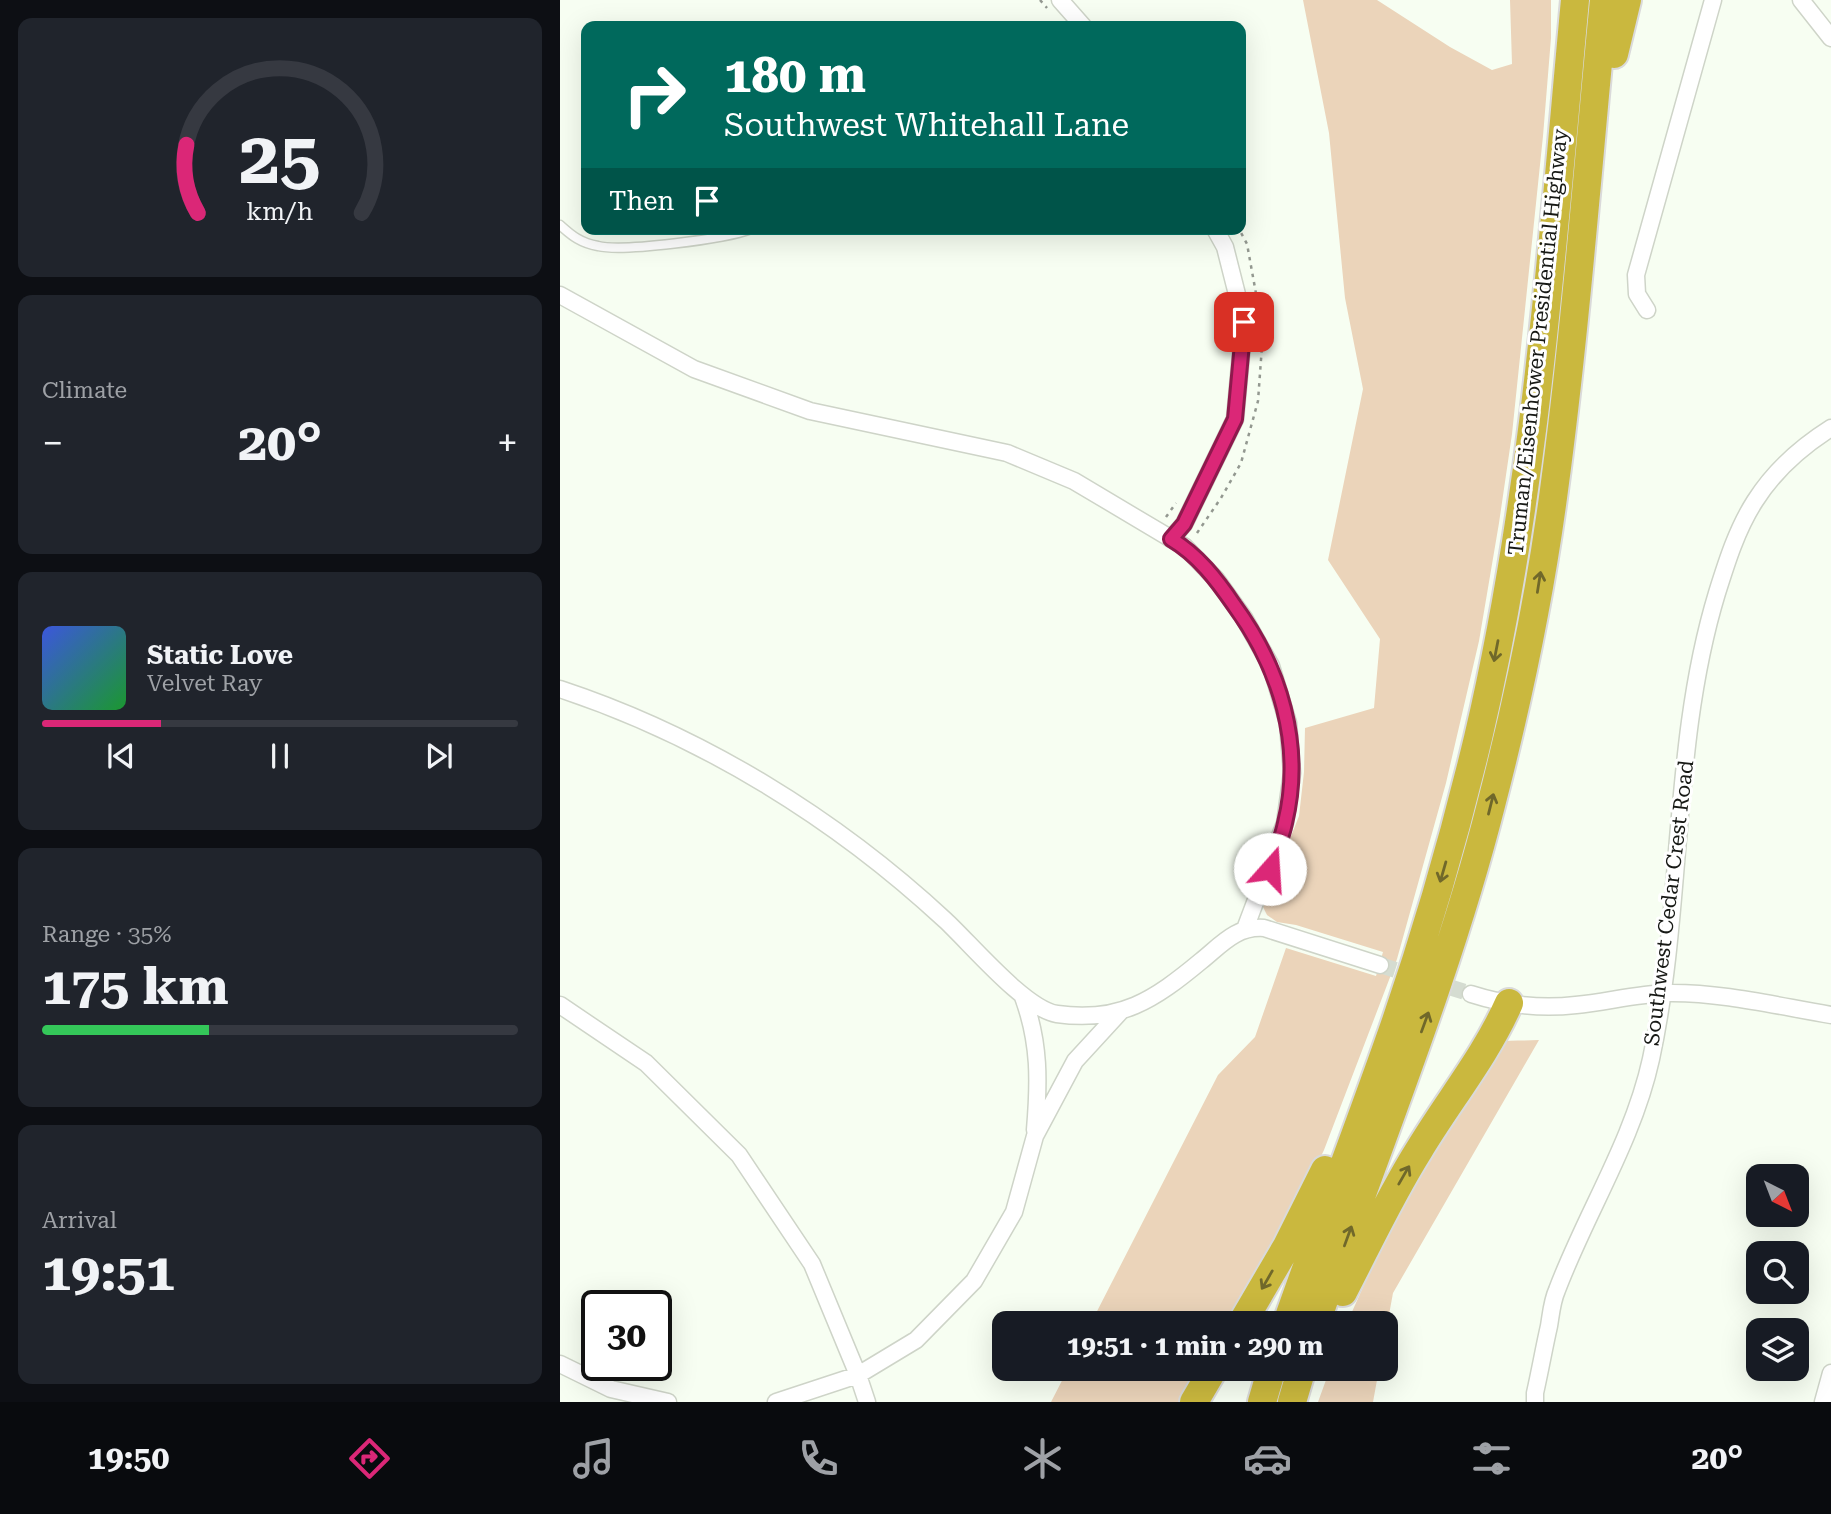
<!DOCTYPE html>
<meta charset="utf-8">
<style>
body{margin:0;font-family:"Roboto Serif",serif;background:#20242c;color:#f1f3f6;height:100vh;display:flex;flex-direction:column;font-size:26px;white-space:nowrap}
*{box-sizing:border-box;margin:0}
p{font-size:23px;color:#9ea1a6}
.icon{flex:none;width:38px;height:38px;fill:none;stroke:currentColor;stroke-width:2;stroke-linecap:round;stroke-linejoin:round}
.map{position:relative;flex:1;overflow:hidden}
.details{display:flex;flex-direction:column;gap:18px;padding:18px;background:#0d0f14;width:560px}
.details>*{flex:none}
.top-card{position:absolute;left:21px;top:21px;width:665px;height:214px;border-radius:14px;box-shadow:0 7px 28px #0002;background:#00695c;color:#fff;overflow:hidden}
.needle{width:46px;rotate:138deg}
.controls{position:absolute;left:1186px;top:1164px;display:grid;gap:14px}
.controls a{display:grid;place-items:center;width:63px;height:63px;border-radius:14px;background:#171b24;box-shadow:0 7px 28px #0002;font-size:35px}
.speed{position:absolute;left:21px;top:1290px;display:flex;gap:14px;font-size:35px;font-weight:700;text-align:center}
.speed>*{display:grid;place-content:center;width:91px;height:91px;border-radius:50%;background:#171b24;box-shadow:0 7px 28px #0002;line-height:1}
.speed .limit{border:4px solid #111;border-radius:10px;background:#fff;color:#111}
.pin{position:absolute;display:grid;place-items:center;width:60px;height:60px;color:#fff;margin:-30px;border-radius:14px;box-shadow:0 4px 10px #0006}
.me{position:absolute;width:77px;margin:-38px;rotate:19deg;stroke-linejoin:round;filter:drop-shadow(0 0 5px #0008)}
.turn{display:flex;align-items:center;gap:24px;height:147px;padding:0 28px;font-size:32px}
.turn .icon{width:91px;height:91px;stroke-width:2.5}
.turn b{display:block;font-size:49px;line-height:60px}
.then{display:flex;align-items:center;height:66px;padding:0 28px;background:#0003;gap:14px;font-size:26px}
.big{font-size:52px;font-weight:700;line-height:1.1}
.details .card{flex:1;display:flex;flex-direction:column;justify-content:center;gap:10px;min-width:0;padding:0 24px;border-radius:14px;background:#20242c}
.details .dial{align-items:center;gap:0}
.dial svg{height:182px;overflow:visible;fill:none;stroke:#363941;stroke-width:7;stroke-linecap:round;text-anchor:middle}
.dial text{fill:#f1f3f6;stroke:none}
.song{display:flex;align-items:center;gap:21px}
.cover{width:84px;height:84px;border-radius:10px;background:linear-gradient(135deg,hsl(230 70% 55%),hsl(130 70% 35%))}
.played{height:7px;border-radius:4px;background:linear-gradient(90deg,#db2777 25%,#363941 25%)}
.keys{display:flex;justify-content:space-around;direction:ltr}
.heat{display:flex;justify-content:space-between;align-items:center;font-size:38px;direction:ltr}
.charge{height:10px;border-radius:5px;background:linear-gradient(90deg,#34c759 35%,#363941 0)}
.trip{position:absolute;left:432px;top:1311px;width:406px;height:70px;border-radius:14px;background:#171b24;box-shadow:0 7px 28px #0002;font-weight:700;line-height:70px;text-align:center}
.tab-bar{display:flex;height:112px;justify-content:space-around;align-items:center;background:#090b0e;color:#9ea1a6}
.tab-bar .icon{width:49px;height:49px}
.tab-bar .on{color:#db2777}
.tab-bar b{font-size:32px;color:#f1f3f6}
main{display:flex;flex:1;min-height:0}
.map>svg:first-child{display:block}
.green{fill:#ebd4ba}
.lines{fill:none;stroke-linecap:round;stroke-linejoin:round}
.street-tunnel{stroke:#d5dcd1;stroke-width:16;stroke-dasharray:16 8;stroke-linecap:butt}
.lane-casing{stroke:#ced4c8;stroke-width:11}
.street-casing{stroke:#ced4c8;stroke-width:19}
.highway-casing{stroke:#dadada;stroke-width:32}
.path{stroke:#939890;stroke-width:2.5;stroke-dasharray:3.5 5;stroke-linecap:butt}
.lane{stroke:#fff;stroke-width:8}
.street{stroke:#fff;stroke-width:16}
.highway{stroke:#cab83e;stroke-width:28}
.oneway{stroke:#70682a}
.route-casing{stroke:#8e194d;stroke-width:18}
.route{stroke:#db2777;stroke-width:12}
.labels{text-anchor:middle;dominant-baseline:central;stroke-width:6;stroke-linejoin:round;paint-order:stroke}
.street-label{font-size:21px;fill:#171915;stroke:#fff}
</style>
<main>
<section class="details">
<div class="card dial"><svg viewBox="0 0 100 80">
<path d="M14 69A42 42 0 1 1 86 69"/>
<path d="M14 69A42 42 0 0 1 9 39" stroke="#db2777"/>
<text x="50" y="56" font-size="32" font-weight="700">25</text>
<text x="50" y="72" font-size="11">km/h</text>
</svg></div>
<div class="card"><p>Climate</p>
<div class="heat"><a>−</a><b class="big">20°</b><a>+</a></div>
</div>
<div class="card">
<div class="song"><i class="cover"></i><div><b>Static Love</b><p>Velvet Ray</p></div></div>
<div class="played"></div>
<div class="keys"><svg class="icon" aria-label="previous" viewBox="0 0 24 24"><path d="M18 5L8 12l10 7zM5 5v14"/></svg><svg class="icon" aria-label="pause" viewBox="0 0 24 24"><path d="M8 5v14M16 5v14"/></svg><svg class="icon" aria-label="next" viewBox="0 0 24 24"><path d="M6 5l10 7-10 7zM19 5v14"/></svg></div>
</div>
<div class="card"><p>Range · 35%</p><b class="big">175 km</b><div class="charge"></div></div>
<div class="card"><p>Arrival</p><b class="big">19:51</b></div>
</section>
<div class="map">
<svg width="1271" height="1402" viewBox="0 0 1271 1402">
<rect width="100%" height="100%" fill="#f7fef2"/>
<path class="green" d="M743,0h74l73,47 42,23 20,-6 -2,-64h41v38l-8,98 -31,298 -13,89 -20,118 -33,142 -49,176 -73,191 -25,52 -68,121h-140l127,-248 37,-38 31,-89 90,28 7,-24 -87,-27 -19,-3 -10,-7 -4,-8 36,-91 5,-44 1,-44 69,-20 6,-69 -52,-79 35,-171 -18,-91 -16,-165z
M979,1040l-146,253 -7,38v-8h-39l63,-141 92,-141z
M508,1369h136l-20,33h-133z
M770,1369h49l-6,33h-55z"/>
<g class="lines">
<path class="street-tunnel" d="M820,965l91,29"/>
<defs>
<path id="lane" d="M0,225c12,11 21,18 38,21 25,6 127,-7 153,-17"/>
<path id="street" d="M500,0l23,26
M1241,0l30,38
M0,295l134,74 116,42 197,42 67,28 111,66 31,32 28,39 27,48 17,57 4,50 -7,50 -40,106
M1087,310l-10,-16 -1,-19 77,-275
M611,539l13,-15 51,-105 9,-97 -19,-75 -10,-18
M0,689c142,47 275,129 385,231 26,24 80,89 112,94 63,9 97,-14 144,-53 20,-16 35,-35 63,-33l116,37
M911,994c34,11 70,15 105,11 30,-3 61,-11 91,-12 54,-1 110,13 164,22
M463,997c17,46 16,85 12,133
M0,1005l86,58 93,92 73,109 46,111 9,27
M0,1364l51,25 57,13
M216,1402l82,-27 58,-35 58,-59 40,-69 21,-76 40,-75 45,-49
M975,1402v-9c5,-22 9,-45 14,-67 2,-12 3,-25 8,-36 29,-77 76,-149 94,-231 33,-153 20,-315 66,-466 10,-32 20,-64 38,-92 19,-30 46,-54 76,-73
M1263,1402l8,-29"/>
<path id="highway" d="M1054,54l13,-54
M783,1292c25,-48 47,-96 76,-142 30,-50 66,-93 90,-147
M682,1323l45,-77 38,-76
M727,1323c35,-101 74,-201 109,-302 32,-93 59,-187 82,-283 57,-242 74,-491 97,-738
M756,1323c59,-173 130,-341 175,-518 27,-104 49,-209 63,-315 22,-163 34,-327 50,-490
M634,1402l20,-34
M702,1402l10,-34
M732,1402l10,-34"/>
</defs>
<use href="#lane" class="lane-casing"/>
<use href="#street" class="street-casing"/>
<use href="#highway" class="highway-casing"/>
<path class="path" d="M480,0l7,8
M667,318v15
M606,517l10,-14
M637,533l24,-35 20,-35 17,-62 5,-69 -16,-88 -8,-15"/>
<use href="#lane" class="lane"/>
<use href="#street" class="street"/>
<use href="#highway" class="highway"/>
</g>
<defs><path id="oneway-shaft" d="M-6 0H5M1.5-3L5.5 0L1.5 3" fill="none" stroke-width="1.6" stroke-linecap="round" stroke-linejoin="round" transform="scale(1.75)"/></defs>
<g class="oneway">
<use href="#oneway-shaft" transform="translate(979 582) rotate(-81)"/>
<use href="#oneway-shaft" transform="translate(936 651) rotate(101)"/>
<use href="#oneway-shaft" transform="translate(931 804) rotate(-76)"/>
<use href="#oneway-shaft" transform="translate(883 872) rotate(106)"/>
<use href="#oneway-shaft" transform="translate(865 1022) rotate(-70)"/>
<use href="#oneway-shaft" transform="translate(844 1175) rotate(-60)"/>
<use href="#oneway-shaft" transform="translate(788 1236) rotate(-70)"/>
<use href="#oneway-shaft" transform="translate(707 1280) rotate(120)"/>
</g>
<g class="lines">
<defs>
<path id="route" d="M684,322l-9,97 -51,105 -13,15c27,16 46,41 63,66 46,63 70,140 51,218 -3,15 -10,31 -15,46"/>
</defs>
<use href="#route" class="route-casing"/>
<use href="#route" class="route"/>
</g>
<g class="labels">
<g class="street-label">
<text transform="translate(978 342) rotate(-84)">Truman/Eisenhower Presidential Highway</text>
<text transform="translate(1109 903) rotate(-83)">Southwest Cedar Crest Road</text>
</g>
</g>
</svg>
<div class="controls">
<a><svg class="needle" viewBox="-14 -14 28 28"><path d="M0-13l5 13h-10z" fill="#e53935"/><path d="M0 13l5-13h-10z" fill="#9ea1a6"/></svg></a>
<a><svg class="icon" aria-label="search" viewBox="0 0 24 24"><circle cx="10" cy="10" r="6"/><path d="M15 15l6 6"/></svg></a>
<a><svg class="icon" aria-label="layers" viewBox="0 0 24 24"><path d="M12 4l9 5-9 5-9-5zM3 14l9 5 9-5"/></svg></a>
</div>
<div class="speed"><div class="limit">30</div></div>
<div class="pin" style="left:684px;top:322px;background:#d93025"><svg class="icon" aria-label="arrive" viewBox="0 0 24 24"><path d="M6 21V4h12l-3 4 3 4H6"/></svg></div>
<svg class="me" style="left:710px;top:869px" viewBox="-20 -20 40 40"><circle r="19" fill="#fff"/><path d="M0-13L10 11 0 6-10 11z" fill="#db2777"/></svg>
<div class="trip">19:51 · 1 min · 290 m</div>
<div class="top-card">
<div class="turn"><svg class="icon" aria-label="right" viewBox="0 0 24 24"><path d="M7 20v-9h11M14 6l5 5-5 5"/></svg><div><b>180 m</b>Southwest Whitehall Lane</div></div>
<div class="then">Then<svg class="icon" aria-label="arrive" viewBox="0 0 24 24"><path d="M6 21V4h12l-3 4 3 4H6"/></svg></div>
</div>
</div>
</main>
<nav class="tab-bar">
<b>19:50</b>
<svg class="icon on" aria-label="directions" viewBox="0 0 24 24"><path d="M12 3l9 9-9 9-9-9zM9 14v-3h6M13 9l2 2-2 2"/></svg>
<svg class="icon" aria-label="music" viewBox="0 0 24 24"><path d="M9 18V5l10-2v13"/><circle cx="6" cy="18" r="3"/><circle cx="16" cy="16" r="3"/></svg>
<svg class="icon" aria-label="phone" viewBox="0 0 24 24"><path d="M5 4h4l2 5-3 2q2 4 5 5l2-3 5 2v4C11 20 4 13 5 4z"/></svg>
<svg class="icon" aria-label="climate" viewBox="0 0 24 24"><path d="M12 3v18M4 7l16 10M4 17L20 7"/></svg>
<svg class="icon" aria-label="car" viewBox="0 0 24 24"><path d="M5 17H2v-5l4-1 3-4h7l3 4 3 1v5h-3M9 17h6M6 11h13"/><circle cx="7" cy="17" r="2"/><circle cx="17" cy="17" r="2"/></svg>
<svg class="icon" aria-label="filters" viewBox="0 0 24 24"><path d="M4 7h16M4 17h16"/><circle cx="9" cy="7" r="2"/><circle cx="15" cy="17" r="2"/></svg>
<b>20°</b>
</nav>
